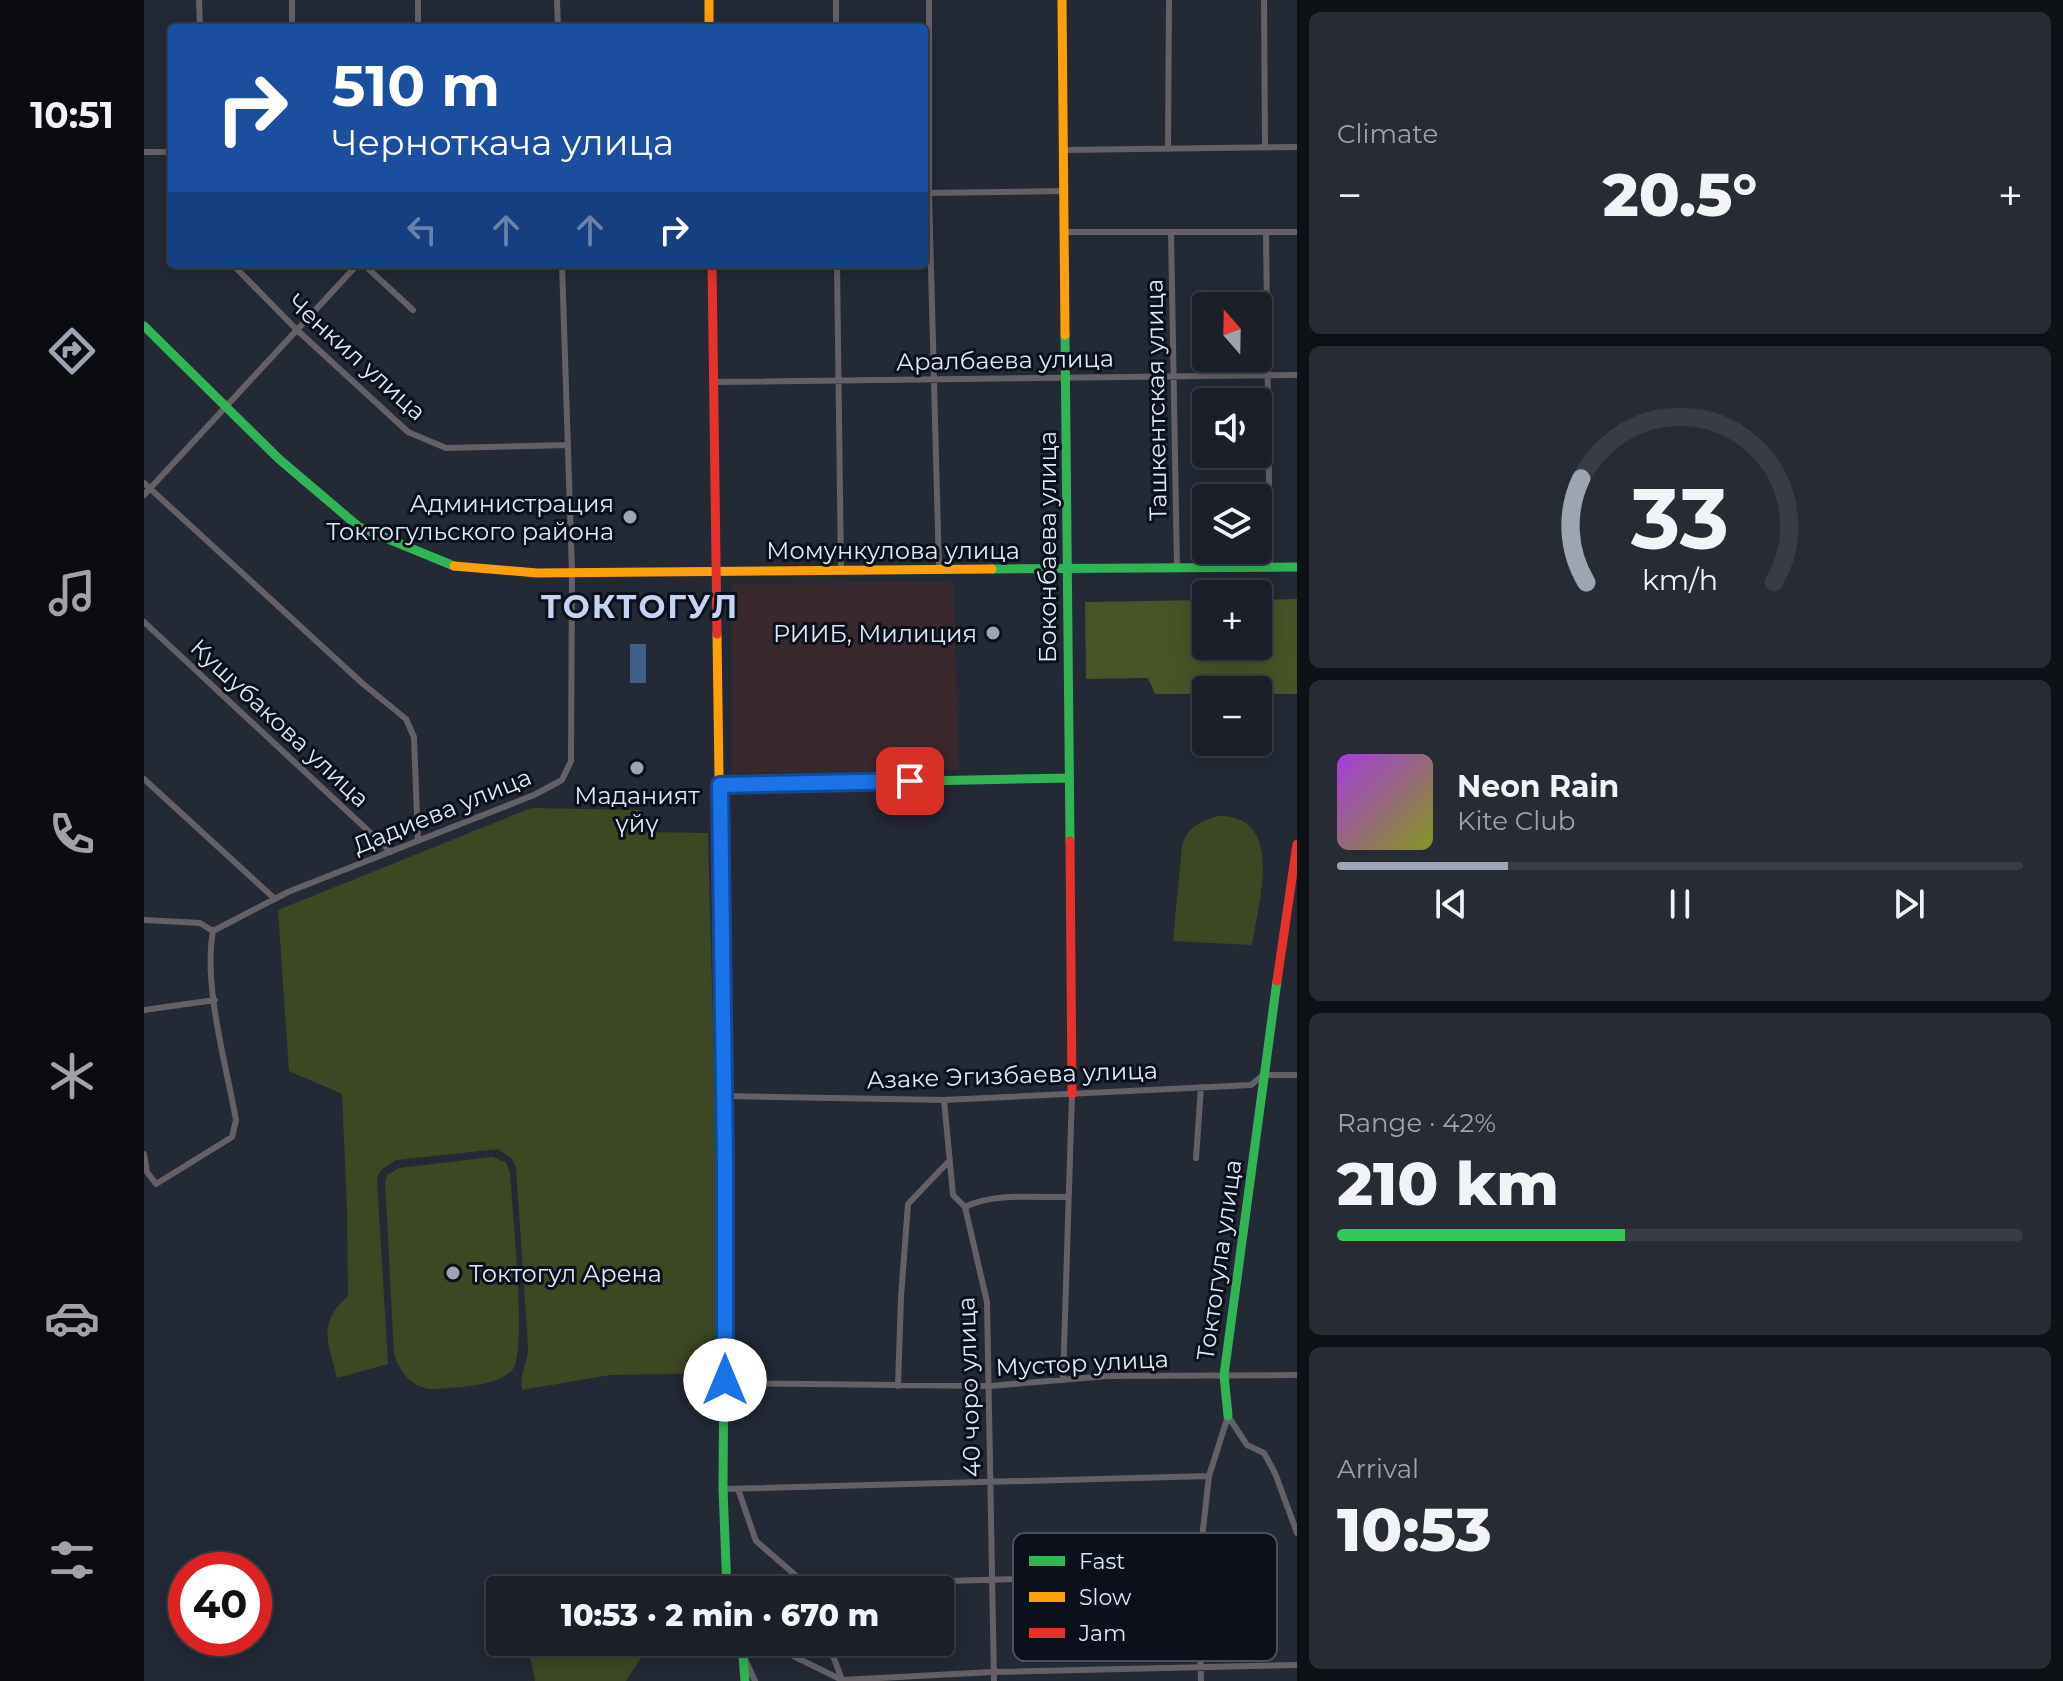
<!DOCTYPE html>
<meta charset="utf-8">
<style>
body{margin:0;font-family:Montserrat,sans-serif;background:#272c34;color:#f1f3f6;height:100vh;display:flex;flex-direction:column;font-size:30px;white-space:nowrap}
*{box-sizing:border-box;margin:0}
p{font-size:26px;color:#9fa2a8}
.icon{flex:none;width:44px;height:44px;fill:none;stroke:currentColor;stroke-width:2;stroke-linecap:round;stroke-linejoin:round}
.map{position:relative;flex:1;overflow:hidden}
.drawer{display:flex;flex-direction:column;gap:12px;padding:12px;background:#0e1116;width:766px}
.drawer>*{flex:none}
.guide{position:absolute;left:24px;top:24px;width:760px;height:244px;border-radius:8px;box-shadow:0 4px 20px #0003,0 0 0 2px #383d45;background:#1a4fa0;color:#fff;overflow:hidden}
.needle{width:52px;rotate:340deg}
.fabs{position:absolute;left:1048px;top:292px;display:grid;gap:16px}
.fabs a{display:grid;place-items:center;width:80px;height:80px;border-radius:8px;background:#1a1f28;box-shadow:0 4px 20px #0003,0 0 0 2px #383d45;font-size:40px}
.speed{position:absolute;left:24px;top:1552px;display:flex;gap:16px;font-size:40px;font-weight:700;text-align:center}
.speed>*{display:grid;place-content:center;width:104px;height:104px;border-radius:50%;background:#1a1f28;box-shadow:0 4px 20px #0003,0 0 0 2px #383d45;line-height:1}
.speed .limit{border:12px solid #d22;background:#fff;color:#111}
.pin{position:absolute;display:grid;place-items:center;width:68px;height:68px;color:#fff;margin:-34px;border-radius:16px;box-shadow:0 4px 12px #0006}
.me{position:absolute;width:88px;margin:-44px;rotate:0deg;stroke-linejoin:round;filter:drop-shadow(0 0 6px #0008)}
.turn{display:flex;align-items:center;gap:28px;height:168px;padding:0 32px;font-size:36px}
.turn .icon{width:104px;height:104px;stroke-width:2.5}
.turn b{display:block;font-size:56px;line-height:68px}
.lanes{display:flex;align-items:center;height:76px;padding:0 32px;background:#0003;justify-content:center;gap:40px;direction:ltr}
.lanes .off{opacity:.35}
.big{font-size:60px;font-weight:800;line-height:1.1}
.drawer .card{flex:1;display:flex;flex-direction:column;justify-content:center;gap:12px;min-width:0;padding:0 28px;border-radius:12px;background:#272c34}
.drawer .dial{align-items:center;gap:0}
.dial svg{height:208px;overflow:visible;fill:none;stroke:#383d45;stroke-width:7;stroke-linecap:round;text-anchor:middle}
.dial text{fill:#f1f3f6;stroke:none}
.song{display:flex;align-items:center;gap:24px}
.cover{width:96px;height:96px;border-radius:12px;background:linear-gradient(135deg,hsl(280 70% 55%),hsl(70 70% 35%))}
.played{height:8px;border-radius:4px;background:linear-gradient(90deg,#9da4b2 25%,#383d45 25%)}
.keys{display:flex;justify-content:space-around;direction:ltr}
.heat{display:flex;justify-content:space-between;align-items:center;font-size:44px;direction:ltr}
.charge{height:12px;border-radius:6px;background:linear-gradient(90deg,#34c759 42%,#383d45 0)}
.trip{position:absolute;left:342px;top:1576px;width:468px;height:80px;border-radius:8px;background:#1a1f28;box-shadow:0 4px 20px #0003,0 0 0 2px #383d45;font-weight:800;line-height:80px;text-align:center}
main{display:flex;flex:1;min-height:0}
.tab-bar{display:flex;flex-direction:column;width:144px;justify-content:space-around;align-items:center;background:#0a0c10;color:#9fa2a8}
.tab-bar .icon{width:56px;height:56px}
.tab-bar .on{color:#9da4b2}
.tab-bar b{font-size:36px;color:#f1f3f6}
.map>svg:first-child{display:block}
.commercial{fill:#39282c}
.green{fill:#3d4723}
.forest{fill:#48532a}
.water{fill:#415e84}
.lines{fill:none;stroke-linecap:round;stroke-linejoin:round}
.street{stroke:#656065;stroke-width:6}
.fast{stroke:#30b455;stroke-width:9}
.slow{stroke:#ff9f0a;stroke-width:9}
.jam{stroke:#e5322d;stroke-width:9}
.route-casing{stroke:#114b97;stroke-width:20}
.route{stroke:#1a73e8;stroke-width:14}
.poi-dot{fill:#9da4b2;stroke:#0b101a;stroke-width:3}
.labels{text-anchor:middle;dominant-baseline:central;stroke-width:6;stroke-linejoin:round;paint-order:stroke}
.street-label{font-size:24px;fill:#dfe7f6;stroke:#0b101a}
.poi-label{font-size:24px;fill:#dfe7f6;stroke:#0b101a;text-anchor:end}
.district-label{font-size:32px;font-weight:bold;letter-spacing:2px;fill:#c4d5f1;stroke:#0b101a}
.key{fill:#0b101a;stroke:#4b505c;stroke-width:2}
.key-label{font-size:22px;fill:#dfe7f6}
</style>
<main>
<nav class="tab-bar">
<b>10:51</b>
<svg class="icon on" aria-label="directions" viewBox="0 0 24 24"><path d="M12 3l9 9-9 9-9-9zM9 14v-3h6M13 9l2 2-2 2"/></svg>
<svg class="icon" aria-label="music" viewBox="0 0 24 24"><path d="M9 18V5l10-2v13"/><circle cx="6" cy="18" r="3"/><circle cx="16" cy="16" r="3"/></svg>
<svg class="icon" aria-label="phone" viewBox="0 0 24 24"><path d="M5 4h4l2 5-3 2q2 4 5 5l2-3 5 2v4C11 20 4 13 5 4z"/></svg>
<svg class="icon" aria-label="climate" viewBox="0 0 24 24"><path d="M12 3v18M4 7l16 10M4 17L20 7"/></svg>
<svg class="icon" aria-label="car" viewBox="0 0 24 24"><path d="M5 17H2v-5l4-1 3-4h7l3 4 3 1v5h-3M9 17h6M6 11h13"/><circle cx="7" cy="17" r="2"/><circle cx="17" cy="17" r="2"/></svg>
<svg class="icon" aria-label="filters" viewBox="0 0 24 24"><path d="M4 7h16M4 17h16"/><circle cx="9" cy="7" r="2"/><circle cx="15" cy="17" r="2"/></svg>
</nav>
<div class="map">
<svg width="1153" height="1681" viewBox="0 0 1153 1681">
<rect width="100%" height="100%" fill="#232935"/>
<path class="commercial" d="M809,581l6,189 -227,3v-189z"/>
<path class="green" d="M387,808l111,2v22l66,1 7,267 1,273 -106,2 -88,15c-3,-19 6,-24 6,-44l-12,-178 -4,-9 -14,-10 -102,11 -15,10 -4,9 11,185 -51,14c-9,-36 -20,-55 11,-82l-1,-88 -5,-114 -53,-23 -11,-161z
M1074,816c68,-2 40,89 34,129l-79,-4 9,-96c7,-19 17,-23 36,-29z
M348,1157l14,5 4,11c2,31 17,180 3,196 -15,18 -55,18 -76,20 -23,2 -38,-17 -43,-36l-9,-172 3,-7 11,-6z
M430,1580l67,4 3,6h-82z
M383,1642h124l-25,39h-91z"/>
<path class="forest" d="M1153,599v95h-39v-4h-52v4h-51l-7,-16 -62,1 -1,-77 121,-2v46h52v-46z"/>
<path class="water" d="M486,644h16v39h-16z"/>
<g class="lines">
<path class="street" d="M55,0l1,28
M148,0v28
M274,0v28
M413,0l1,28
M692,0v28
M785,0v193l10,377
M1120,0l1,147
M1024,147l1,-147
M920,150l233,-3
M0,152h28
M780,193l140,-2
M920,232h233
M1027,232l6,336
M1122,232l4,335
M88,264l65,66 111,102 38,16 122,-3
M219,264l50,46
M693,264l4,307
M570,382l583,-7
M0,483l218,200 44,36 8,18 4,104
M0,495l214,-231
M0,622l247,230
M0,779l131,120
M0,920l56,3 13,8
M69,931l75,-39 246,-97 28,-15 9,-19 1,-188 -10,-309
M0,1010l71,-10
M580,1096l220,4 307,-15 12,-10h34
M800,1100l9,95 12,12 22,95 7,379
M0,1154l3,18 9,12 76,-47 4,-17c-10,-56 -33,-135 -23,-189
M1052,1158l5,-71
M821,1207c30,-15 71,-9 103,-10
M919,1380l9,-286
M581,1383l265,3 118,-10 189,-1
M754,1386l3,-89 7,-93 42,-44
M1084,1416l19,29 17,8 11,20 22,60
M579,1489l486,-13
M594,1489l18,52 51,44 391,-11
M684,1642l14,38 151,-8 304,-7
M599,1647l38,3 61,30
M602,1661l9,20
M1057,1681l-3,-107 11,-98 19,-60"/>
<path class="fast" d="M0,326l135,133 80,68 95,39
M921,335l5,506
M848,569l305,-2
M576,785l349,-7
M581,1202l-2,287 4,101
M1084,1416l-4,-41 53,-394
M598,1642l3,39"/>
<path class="slow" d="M565,0v28
M918,0l3,335
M310,566l83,7 455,-4
M573,634l8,568"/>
<path class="jam" d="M568,264l5,370
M926,841l2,253
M1133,981l20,-137"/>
</g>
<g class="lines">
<defs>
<path id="route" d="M581,1380v-216l-5,-379 190,-4"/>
</defs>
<use href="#route" class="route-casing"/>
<use href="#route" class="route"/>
</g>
<g class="poi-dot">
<circle cx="486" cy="517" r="8"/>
<circle cx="849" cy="633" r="8"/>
<circle cx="493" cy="768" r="8"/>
<circle cx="309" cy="1273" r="8"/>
</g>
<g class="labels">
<g class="street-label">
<text transform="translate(213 357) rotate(42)">Ченкил улица</text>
<text transform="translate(861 360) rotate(-1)">Аралбаева улица</text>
<text transform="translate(1012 400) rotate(-91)">Ташкентская улица</text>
<text transform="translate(903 547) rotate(-90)">Боконбаева улица</text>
<text x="749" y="550">Момункулова улица</text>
<text transform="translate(136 723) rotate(43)">Кушубакова улица</text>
<text transform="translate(298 811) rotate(-22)">Дадиева улица</text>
<text transform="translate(868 1075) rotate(-2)">Азаке Эгизбаева улица</text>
<text transform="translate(1075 1260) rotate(-82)">Токтогула улица</text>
<text transform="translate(938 1363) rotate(-3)">Мустор улица</text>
<text transform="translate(825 1387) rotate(-92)">40 чоро улица</text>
</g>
<g class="poi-label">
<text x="470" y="503">Администрация<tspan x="470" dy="28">Токтогульского района</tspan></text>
<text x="833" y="633">РИИБ, Милиция</text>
<text x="493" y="795" text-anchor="middle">Маданият<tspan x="493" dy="28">үйү</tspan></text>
<text x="325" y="1273" text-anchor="start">Токтогул Арена</text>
</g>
<g class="district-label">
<text x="496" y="606">ТОКТОГУЛ</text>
</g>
</g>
<rect x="869" y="1533" width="264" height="128" rx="12" class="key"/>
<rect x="885" y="1556" width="36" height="10" fill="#30b455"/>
<rect x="885" y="1592" width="36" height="10" fill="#ff9f0a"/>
<rect x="885" y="1628" width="36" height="10" fill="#e5322d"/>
<g class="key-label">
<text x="935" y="1569">Fast</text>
<text x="935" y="1605">Slow</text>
<text x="935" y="1641">Jam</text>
</g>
</svg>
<div class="fabs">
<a><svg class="needle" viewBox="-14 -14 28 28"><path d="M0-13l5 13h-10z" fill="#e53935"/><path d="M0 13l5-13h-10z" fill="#9fa2a8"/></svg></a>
<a><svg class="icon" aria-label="sound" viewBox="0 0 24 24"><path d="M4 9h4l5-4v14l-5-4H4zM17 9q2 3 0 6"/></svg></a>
<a><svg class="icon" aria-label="layers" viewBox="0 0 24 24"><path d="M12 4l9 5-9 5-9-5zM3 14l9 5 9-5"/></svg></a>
<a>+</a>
<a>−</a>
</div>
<div class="speed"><div class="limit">40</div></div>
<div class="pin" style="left:766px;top:781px;background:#d93025"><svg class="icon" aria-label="arrive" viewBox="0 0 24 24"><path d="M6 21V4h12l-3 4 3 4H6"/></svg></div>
<svg class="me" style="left:581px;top:1380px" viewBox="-20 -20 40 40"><circle r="19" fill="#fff"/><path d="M0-13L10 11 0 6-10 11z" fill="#1a73e8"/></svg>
<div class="trip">10:53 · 2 min · 670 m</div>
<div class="guide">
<div class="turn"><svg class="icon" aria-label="right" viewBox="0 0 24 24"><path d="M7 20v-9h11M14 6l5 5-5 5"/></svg><div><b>510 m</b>Черноткача улица</div></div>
<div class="lanes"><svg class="icon off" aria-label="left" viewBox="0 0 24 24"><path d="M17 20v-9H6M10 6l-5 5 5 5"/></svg><svg class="icon off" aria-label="ahead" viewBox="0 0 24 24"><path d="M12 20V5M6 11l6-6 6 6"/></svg><svg class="icon off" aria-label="ahead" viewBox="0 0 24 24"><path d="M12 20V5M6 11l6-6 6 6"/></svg><svg class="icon" aria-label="right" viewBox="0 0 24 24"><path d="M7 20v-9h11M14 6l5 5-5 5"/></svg></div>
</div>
</div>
<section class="drawer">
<div class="card"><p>Climate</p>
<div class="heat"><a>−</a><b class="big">20.5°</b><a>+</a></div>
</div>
<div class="card dial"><svg viewBox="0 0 100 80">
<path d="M14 69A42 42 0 1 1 86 69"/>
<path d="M14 69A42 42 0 0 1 12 29" stroke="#9da4b2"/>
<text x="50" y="56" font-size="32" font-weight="700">33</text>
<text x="50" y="72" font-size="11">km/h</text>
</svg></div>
<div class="card">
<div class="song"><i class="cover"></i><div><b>Neon Rain</b><p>Kite Club</p></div></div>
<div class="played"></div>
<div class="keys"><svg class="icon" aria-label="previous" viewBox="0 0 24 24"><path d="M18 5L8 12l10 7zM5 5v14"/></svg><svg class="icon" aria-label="pause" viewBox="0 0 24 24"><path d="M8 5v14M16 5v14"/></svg><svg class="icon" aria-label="next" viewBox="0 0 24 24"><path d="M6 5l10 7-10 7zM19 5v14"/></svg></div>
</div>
<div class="card"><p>Range · 42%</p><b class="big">210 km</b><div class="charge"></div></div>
<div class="card"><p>Arrival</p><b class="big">10:53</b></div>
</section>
</main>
